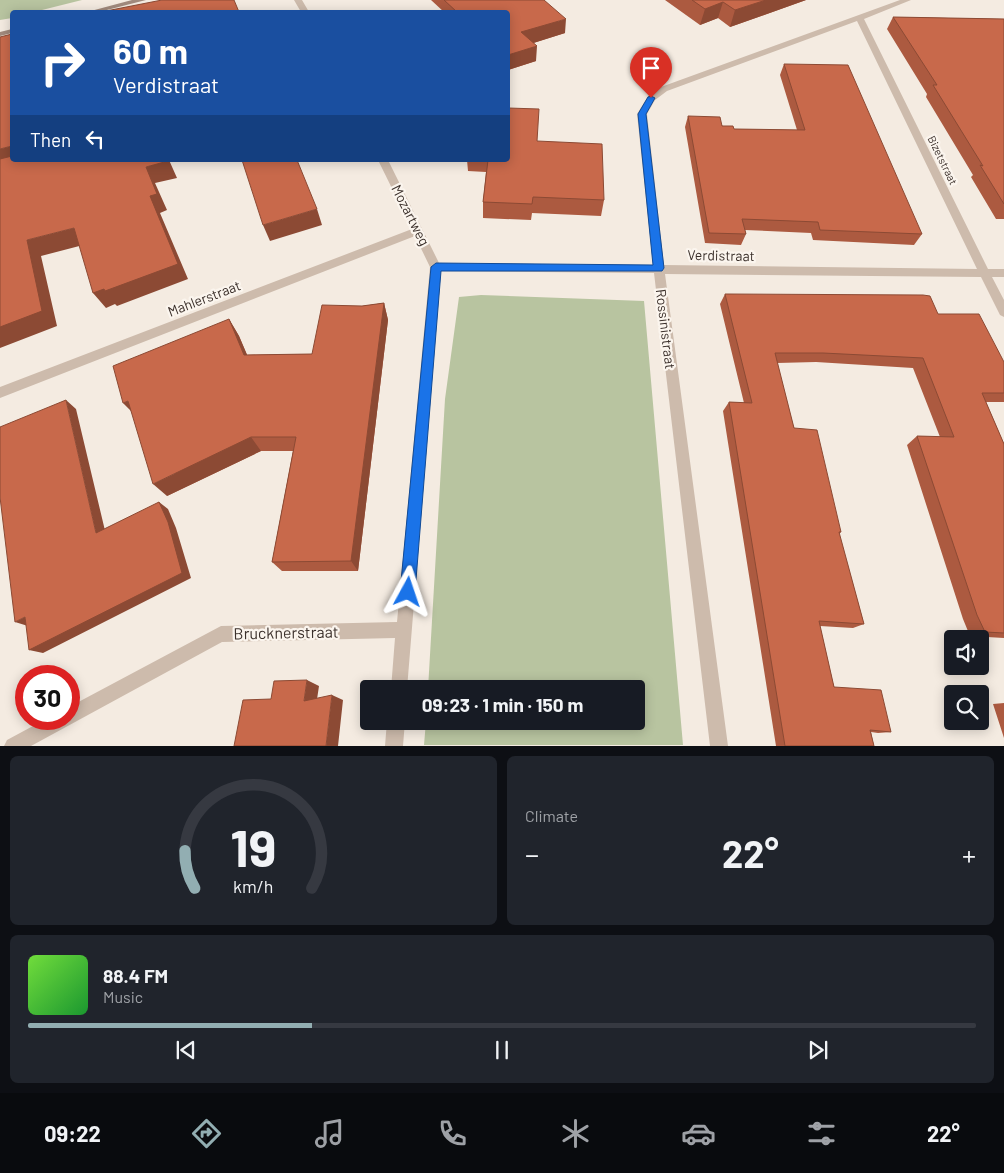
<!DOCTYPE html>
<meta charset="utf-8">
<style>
body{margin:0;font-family:Barlow,sans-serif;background:#20242c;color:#f1f3f6;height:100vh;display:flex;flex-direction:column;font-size:19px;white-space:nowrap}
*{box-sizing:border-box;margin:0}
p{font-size:16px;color:#9ea1a6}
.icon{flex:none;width:28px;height:28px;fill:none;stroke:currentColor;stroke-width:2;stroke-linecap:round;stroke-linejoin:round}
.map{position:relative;height:746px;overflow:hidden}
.side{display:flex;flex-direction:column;gap:10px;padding:10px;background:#0d0f14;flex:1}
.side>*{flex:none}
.banner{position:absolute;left:10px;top:10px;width:500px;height:152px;border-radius:5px;box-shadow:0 2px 12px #0003;background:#1a4fa0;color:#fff;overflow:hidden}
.fabs{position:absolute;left:944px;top:630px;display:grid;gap:10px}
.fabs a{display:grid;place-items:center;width:45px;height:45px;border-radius:5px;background:#171b24;box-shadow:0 2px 12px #0003;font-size:25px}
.speed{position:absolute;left:15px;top:665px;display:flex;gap:10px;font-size:25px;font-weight:700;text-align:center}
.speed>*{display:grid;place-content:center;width:65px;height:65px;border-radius:50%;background:#171b24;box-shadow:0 2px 12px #0003;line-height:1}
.speed .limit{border:8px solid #d22;background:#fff;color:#111}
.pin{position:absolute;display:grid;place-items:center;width:42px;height:42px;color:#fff;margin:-51px -21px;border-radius:50% 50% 50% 0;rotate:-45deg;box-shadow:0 0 5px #0007}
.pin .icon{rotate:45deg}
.me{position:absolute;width:55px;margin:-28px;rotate:5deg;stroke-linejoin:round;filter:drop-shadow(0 0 4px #0008)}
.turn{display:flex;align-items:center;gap:18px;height:105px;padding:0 20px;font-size:22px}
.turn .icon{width:65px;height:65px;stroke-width:2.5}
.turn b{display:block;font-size:35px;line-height:42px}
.then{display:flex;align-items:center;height:48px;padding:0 20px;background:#0003;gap:10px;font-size:19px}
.big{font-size:38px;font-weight:700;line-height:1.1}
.side .tile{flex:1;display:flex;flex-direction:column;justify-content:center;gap:8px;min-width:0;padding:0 18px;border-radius:8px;background:#20242c}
.side .dial{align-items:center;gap:0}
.dial svg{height:130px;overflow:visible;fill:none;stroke:#363941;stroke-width:7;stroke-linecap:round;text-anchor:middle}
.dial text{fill:#f1f3f6;stroke:none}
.song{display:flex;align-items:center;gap:15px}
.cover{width:60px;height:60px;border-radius:8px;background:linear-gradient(135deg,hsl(100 70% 55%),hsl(130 70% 35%))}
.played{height:5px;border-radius:2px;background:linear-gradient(90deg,#92aeb2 30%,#363941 30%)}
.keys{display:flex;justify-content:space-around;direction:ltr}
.heat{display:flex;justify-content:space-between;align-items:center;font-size:28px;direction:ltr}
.side .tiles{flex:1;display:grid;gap:10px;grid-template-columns:1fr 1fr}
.tile:last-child{grid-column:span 2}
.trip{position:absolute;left:360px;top:680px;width:285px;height:50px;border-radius:5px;background:#171b24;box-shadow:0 2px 12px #0003;font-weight:700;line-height:50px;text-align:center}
.tabs{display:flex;height:80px;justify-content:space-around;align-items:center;background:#090b0e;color:#9ea1a6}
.tabs .icon{width:35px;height:35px}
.tabs .on{color:#92aeb2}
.tabs b{font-size:22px;color:#f1f3f6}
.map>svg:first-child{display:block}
.green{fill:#b8c4a0}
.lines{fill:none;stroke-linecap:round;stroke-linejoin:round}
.minor{fill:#cdbbac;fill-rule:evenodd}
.secondary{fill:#a18a7d;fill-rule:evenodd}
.wall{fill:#ac5a40}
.shaded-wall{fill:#8c4a34}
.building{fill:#c8694b;stroke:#8c4a34}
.route{fill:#1a73e8;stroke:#114b97}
.labels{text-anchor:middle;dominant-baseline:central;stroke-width:4.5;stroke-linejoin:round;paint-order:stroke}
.far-street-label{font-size:11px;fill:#3b302b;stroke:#fbf5ee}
.street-label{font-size:14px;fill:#3b302b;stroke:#fbf5ee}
.near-street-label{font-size:16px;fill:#3b302b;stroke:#fbf5ee}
</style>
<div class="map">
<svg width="1004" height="746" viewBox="0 0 1004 746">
<rect width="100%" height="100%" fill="#f4ebe1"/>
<path class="green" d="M0,0h82l-48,12h-22v6l-12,2z
M481,295l163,6 39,444h-259l2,-24h210v-32h-208l17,-290 14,-102z"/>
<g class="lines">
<path class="minor" d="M294,0h8l7,12h-8z
M900,0h11l-47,19 124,250h16v8h-12l12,23v17l-4,-2 -19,-38 -316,-3 63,472h-18l-56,-473 -213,-2 -34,418h-16l4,-51 -173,4 -191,104h-27l3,-6 39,-21h23v-12l152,-81 176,-4 33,-355 -15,-31 -415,162v-11l412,-158 -34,-69h10l51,103 214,2 -16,-151 11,-18 13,-9zM857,21l120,248 -313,-4 -17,-151 8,-14 12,-9z
M387,721h18l-2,25h-18z"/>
<path class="secondary" d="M132,0h14l-47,12h-12z
M12,29v4l-12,3v-4z"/>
</g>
<path class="wall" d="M431,0h113l21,33 -32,10 3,18 -28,9v-58h-64z
M665,0h141l-76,27 -12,-9 -18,7z
M893,17l111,2v200h-8l-25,-42 2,-2 -47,-78 1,-3 -40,-65z
M784,64l138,170 -8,11 -101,-5 -2,-7 -66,-3 1,4 -5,11 -36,-2 -20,-116 3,-11 46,13 63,1 -17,-55z
M537,141l67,59 -3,16 -69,-3 -1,7 -48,-2v-16l3,-30 -18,-1 -1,-11h41z
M725,294l213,20 66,48v40h-18l18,42v194l-34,-2 -7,-17 -56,-174 10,-9 23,1 -27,-69 -97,-6 -39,1 17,65 47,104 -2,2 25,90 -11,4 -33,-2 14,61 57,45 -13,1 -7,-1 3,14h-98l-53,-335 6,-9 15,1 -24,-99z
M384,303l4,17 -30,251h-76l-10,-9 21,-111h-32l-94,45 62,-177 10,17 8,19 65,-1 50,-48z
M1004,703v35l-11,-34z"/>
<path class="shaded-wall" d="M766,0h40l-76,27 5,-17z
M723,2l-5,16 -18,7 5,-16z
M566,19l-1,14 -44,14v-15z
M537,46l-1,15 -28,9v-15z
M12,146v14l-12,10v-21z
M167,160h2l8,18 -22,5 12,27 -7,3 28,66 -71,27 -2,-2 -9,4 -13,-15 57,-97 -4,-29z
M317,209l5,16 -52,16 -7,-16z
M74,228l13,16 -46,12 16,70 -57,22v-21l27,-87z
M384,303l4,17 -30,251 -7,-10z
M229,319l10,17 15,35 -10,-16z
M66,400l10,9 31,130 -11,-6z
M128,401l10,17 -15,-15z
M251,437l10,14 -94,45 -14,-12z
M159,502l9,7 8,19 15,50 -148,75 -14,-3z
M25,617l3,9 -13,-4z
M307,680l12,6 -3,20 -12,-5z
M332,695l11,5 -5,46h-12z"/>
<path class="building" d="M162,0h72l5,12h-138z
M444,0h100l22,19 -45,13 16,14 -29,9v-43h-51z
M692,0h74l-31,10 -12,-8 -18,7z
M893,17l111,2v185l-24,-39 3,1 -50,-81h4z
M12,34v112l-12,3v-112z
M784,64l64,1 74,169 -102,-4 -2,-8 -76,-3 4,15 -37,-1 -21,-117 32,1 2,9h11l1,3 71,1z
M508,108l31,1 -2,32 65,3 2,56 -71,-3 -1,7 -49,-2 5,-42h20z
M12,156v4h155l1,1 -22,6 11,27 -7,2 28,68 -73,27 -1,-2 -11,4 -19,-65 -47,12 15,71 -42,16v-168z
M242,160h55l20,49 -54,16z
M725,294l198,1 7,1 8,18h41l25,48v31h-22l22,51v189l-19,-1 -8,-17 -60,-179 37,1 -31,-79 -100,-5h-48l19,75 23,2 24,102h-2l25,92 -45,-3 15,66 47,3 10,42 -21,-2 4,16h-89l-56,-344 23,1z
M384,303l-33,258 -79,1 24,-125h-45l-98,47 -25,-83 -5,2 -10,-37 116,-47 15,36 68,-1 10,-49 40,1z
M66,400l30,133 63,-31 9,20 14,51 -153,77 -4,-33 -10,5 -15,-125v-70z
M307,680l-3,21 28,-6 -6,51h-92l9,-46 28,-1 3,-18z"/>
<path class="route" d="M651,96l4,2 -9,16 18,154 -2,3h-221l-26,321 -3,5 -4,3 -5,-3 -3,-5 31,-325 5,-4 217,2 -15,-151 10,-17z"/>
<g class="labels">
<g class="far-street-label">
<text transform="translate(943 160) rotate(64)">Bizetstraat</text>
</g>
<g class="street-label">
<text transform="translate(411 215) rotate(63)">Mozartweg</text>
<text transform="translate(721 255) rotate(1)">Verdistraat</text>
<text transform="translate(204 298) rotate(-21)">Mahlerstraat</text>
<text transform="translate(666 329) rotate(83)">Rossinistraat</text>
</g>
<g class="near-street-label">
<text transform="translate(286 632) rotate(-1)">Brucknerstraat</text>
</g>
</g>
</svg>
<div class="fabs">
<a><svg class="icon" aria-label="sound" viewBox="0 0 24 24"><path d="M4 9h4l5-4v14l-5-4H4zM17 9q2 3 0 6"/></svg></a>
<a><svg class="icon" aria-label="search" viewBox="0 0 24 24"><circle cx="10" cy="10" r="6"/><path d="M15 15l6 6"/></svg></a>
</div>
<div class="speed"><div class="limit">30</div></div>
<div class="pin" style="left:651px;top:98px;background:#d93025"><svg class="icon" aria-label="arrive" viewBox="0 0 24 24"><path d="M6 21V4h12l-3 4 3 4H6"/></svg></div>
<svg class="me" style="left:408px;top:592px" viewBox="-20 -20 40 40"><path d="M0-17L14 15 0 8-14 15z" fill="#1a73e8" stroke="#fff" stroke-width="4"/></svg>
<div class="trip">09:23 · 1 min · 150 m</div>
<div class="banner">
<div class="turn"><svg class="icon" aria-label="right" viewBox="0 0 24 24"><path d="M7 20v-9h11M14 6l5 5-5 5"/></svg><div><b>60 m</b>Verdistraat</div></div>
<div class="then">Then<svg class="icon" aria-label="left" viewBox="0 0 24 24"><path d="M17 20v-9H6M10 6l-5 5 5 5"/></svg></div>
</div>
</div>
<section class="side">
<div class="tiles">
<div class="tile dial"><svg viewBox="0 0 100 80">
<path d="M14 69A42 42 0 1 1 86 69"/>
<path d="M14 69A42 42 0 0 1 8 46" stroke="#92aeb2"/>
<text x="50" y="56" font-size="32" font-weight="700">19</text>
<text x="50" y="72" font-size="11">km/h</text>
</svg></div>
<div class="tile"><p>Climate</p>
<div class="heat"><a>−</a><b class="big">22°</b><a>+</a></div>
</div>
<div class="tile">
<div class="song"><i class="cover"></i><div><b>88.4 FM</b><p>Music</p></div></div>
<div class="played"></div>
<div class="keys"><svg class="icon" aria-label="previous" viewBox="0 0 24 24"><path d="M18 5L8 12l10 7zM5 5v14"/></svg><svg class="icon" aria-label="pause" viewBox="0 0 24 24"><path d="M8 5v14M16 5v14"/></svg><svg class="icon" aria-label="next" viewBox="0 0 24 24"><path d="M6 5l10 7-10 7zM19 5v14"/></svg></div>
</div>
</div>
</section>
<nav class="tabs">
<b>09:22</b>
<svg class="icon on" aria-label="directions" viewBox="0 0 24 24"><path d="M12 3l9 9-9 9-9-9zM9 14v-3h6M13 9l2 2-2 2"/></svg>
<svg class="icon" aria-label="music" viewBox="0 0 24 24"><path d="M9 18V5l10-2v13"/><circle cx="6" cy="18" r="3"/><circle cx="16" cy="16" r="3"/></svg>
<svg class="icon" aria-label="phone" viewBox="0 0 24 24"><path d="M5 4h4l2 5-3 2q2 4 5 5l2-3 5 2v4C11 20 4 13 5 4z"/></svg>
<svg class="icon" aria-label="climate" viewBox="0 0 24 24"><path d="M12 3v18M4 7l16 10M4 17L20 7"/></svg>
<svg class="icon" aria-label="car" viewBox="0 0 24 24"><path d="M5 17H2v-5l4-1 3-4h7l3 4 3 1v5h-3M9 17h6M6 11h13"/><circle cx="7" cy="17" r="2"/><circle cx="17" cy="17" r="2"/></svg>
<svg class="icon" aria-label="filters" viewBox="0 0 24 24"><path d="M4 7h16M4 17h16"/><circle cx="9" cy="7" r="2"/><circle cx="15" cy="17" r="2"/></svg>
<b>22°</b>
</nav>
